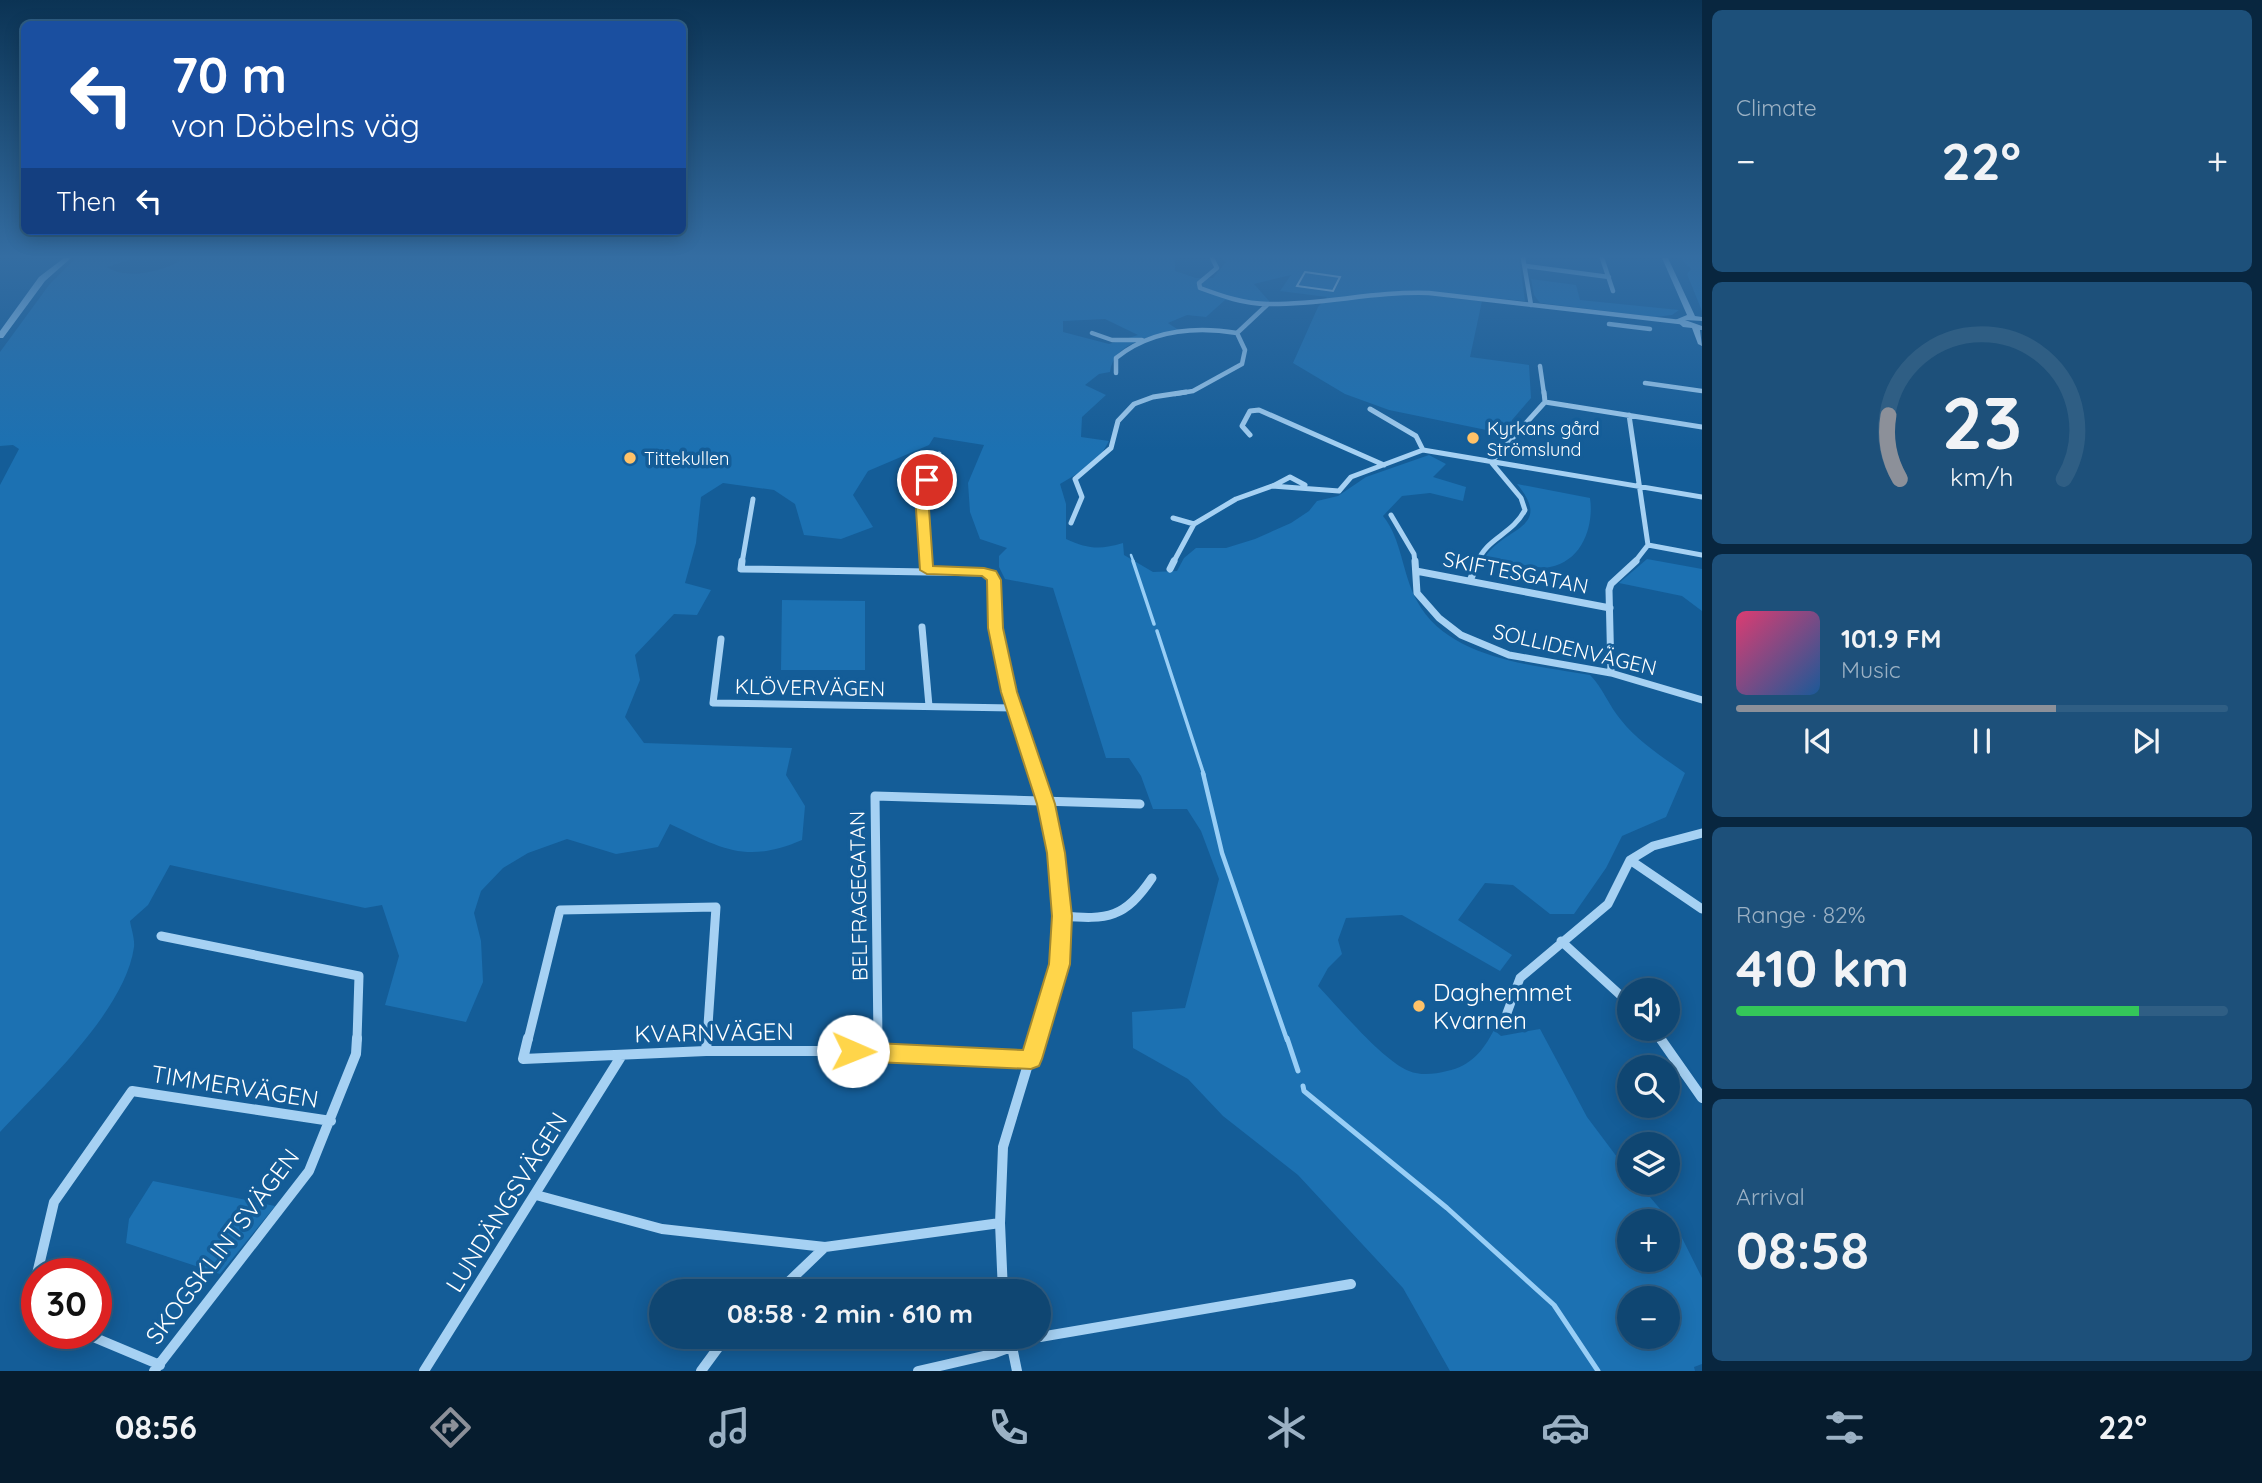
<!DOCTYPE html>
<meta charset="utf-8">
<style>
body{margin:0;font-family:Quicksand,sans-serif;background:#1d507a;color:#f1f3f6;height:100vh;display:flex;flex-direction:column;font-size:26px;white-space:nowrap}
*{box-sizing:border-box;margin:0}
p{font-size:23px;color:#9bb1c4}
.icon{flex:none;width:38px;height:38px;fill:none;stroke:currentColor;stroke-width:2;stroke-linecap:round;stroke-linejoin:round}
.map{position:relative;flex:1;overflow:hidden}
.side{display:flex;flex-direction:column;gap:10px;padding:10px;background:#08263f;width:560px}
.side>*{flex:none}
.hud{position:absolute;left:21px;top:21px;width:665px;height:214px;border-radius:10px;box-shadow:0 4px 18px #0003,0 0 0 2px #2f5e84;background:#1a4fa0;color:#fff;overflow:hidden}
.fabs{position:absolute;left:1617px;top:978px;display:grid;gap:14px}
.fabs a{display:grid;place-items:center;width:63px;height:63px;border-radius:50%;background:#0f4672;box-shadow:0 4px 18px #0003,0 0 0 2px #2f5e84;font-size:35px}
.speed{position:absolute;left:21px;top:1258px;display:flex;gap:14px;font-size:35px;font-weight:700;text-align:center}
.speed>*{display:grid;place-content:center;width:91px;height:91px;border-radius:50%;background:#0f4672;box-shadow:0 4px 18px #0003,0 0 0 2px #2f5e84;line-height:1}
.speed .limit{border:10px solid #d22;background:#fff;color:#111}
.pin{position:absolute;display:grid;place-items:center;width:60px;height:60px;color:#fff;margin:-30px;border:4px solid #fff;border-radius:50%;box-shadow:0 2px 7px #0007}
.me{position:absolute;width:77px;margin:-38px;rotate:91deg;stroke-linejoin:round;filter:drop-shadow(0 0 5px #0008)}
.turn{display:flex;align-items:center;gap:24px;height:147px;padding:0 35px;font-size:32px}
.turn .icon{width:91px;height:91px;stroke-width:2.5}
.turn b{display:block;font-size:49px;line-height:60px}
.then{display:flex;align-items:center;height:66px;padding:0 35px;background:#0003;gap:14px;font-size:26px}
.big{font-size:52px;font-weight:700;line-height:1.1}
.side .card{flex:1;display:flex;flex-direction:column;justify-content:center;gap:10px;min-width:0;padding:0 24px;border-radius:10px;background:#1d507a}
.side .dial{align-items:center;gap:0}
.dial svg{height:182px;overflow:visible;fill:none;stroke:#2f5e84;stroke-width:7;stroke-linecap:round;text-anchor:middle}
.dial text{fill:#f1f3f6;stroke:none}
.song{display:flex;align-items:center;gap:21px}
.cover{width:84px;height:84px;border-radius:10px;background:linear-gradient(135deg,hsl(340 70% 55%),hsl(210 70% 35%))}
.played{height:7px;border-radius:4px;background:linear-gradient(90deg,#8c9099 65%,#2f5e84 65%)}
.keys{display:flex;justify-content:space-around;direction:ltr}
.heat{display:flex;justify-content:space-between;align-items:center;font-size:38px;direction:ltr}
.charge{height:10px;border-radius:5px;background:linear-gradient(90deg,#34c759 82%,#2f5e84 0)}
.trip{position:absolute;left:649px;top:1279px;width:402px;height:70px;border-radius:35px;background:#0f4672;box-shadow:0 4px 18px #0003,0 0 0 2px #2f5e84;font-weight:700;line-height:70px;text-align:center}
.menu{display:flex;height:112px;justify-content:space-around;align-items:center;background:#061c2e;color:#9bb1c4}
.menu .icon{width:49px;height:49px}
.menu .selected{color:#8c9099}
.menu b{font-size:32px;color:#f1f3f6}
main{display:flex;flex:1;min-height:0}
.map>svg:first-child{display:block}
.green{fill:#1c71b2;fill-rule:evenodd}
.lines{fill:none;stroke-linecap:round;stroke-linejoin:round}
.stream-far3{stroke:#98cef6;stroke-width:2.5}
.stream-far2{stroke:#98cef6;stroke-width:3.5}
.stream-far1{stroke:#98cef6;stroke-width:4.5}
.stream{stroke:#98cef6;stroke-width:5}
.building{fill:#2275b7;stroke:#cee9fd;stroke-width:2}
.minor-far4{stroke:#a6d1f3;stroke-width:4.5}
.minor-far3{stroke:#a6d1f3;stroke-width:5}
.minor-far2{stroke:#a6d1f3;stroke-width:7}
.minor-far1{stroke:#a6d1f3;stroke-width:9}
.minor{stroke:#a6d1f3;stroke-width:10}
.tertiary{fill:#a6d1f3;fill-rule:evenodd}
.route{fill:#ffd54a;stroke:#a68a30;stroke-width:2}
.poi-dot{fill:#ffc268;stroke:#145d98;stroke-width:2.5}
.labels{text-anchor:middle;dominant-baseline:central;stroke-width:7;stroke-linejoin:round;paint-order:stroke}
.far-poi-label{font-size:18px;fill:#fff;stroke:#145d98;text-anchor:start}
.street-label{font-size:21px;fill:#fff;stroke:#145d98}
.near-poi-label{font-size:24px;fill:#fff;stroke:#145d98;text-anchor:start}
.near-street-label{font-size:24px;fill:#fff;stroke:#145d98}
</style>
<main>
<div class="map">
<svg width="1702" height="1371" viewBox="0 0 1702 1371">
<rect width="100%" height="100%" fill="#145d98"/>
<path class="green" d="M76,258h1103l-4,1v12l21,7h17l13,-16 -4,-4h297l6,43 -77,-7 1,4 33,3 -12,56 59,8 2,33 -19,22 -3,10 -8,3 -112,-23 -44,-16 -52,-31 25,-56 9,-10 -47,-6 11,-16 -37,9 15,17 -3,4 -41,-5 -19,17 -19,-2 -19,8 12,8c-26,4 -66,10 -70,41l-11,2 -14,11 21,10 -24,22 -1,20 28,4 -12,21 -37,22 6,20v35c22,10 34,11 57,4l1,12 29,17 24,-1 7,-13 12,-10h30l29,-9 36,-16 18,-12 8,-10 21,-5 28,-19 63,-22 17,9 -13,13 33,10 -3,14 -33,-8 -28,3 -19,20c19,23 19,58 34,85 31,58 115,64 173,74 13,13 19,31 31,45 17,22 42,37 64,53l-19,44 -44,19 -16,32 -32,46h-24l-37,-29 -28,-2 -27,37 54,35 -12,16 -98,-56 -56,3 -8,22 4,14 -14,14 -10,18c22,23 64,74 91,85 12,5 26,3 38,0 24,-5 36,-20 47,-41l7,6 39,-7 47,88 42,56v10h9l40,47 24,48v86l-8,3 1,4h-245l-47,-83 -105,-113 -75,-59 -35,-37 -55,-31 -1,-36 53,-4 34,-129 -18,-48 -14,-22h-34l-12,-33 -12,-18h-23l-53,-170 -48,-9 -6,-12v-11l8,-8 -27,-9 -10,-27 -2,-29 16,-38 -50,-8 -5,8 -61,26 -15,24 20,32 -32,12 -37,-4 -9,-31 -21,-14 -51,-7 -22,14 -5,46 -11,40 26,7 -14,25 -23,-1 -39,41 5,25 -15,37 19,26 148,5 -6,27 19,31 -3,34c-56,24 -79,9 -132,-16l-12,23 -42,7 -49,-15 -39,14 -25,15 -22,23 -7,22 7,28 2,41 -17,40 -81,-17 14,-49 -17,-51 -17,3 -195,-43 -22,40 -18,16c1,7 5,18 4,26 -9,64 -91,139 -134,185v-647l19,-36 -6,-4 -13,1v-94l49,-67zM178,259l2,2c-20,11 -54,19 -73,6l22,-7zM1105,319l33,16 -29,9 -46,-12v-11zM1629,1222h39v38h-39zM1629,1298h39v39h-39z
M1680,258h22v53l-15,-37 4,-5z
M1531,279l45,6 4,15 99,10 -7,5 -17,2 -115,-14 -6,-8z
M1517,484l73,14c4,27 -7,63 -40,69 -14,3 -49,-8 -65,-10 20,-31 69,-28 32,-73z
M1647,559l55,10v42l-20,-15 -63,-13z
M782,600l83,1v69h-84z
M153,1181l122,25 -55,68 -94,-31 3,-24z"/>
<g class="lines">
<path class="stream-far3" d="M1131,555l3,8"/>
<path class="stream-far2" d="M1133,561l21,63
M1157,631l47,144"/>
<path class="stream-far1" d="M1203,773l19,80 65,187"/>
<path class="stream" d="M1287,1038l11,33
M1303,1086l1,5 143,117 107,97 44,66"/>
</g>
<path class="building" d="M1305,272l35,5 -7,14 -36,-5z"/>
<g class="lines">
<path class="minor-far4" d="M1212,258l5,10 -18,15 1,5c22,8 44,16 68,16 54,1 107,-13 161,-11l251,29
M1523,258l8,47
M1602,258l11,33
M1526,266l83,11
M1609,324l41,5
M1092,333l20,7h30
M1237,333l31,-29
M1540,366l4,28
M1116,373v-15c35,-28 77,-32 121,-25
M1645,383l57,8
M1175,394l18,-3 49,-27 3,-14 -8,-17"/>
<path class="minor-far3" d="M1545,402l157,25
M1370,409l46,27 7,14
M1629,415l19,130 -14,18
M1250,435l-8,-9 8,-15 9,-1 125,55
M1491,462l54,-60 -1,-10
M1273,486l17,-9 15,8
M1391,515l23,39 1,9
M1173,518l21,6
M1071,523l11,-26 -7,-18 36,-31 7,-27 16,-17 19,-7 33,-5
M1648,545l54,10
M742,563l11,-64
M927,563l-1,-66 13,-43
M1173,563l21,-39 42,-25 36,-13 67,5 12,-14 72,-27 279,47
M1477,563c10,-26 35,-28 48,-53l-4,-12 -30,-36"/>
<path class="minor-far2" d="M742,561l-1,8 247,4 5,4c4,69 20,132 43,198
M926,561l1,9
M1415,561l2,32 22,25 22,17 48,20 102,18 91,27
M1170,569l4,-8
M1416,571l194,37
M1470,581l8,-20
M922,627l7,79
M721,639l-8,64 300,5
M1611,673l-2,-83 2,-6 25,-23"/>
<path class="minor-far1" d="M1035,773c21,59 34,128 24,190 -4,26 -16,52 -23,77
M1630,860l72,49
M1062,916c46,4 63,2 90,-38
M161,936l198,40 -2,64
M1561,941l68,62
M1507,1013l13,-35 88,-74 22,-44 23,-14 49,-13
M1652,1029l9,11
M528,1040l32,-130 156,-3 -9,133
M878,1040l-3,-244 265,8"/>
<path class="minor" d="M528,1038l-5,21 183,-8
M878,1038v13
M1660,1038l42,60
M706,1051h172l153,8
M706,1051l1,-13
M536,1195l126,34 163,18 175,-24
M37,1274l17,-72 78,-111 199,30
M37,1275l-8,33 8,3
M778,1292l47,-45
M1003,1292l-3,-69 3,-76 33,-109
M86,1334l74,31
M1010,1337l7,34
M1040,1337l311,-53
M154,1371l155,-200 47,-117 1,-16
M424,1371l198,-316
M701,1371l25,-34
M918,1371l74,-17 46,-17"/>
<path class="tertiary" d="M64,258h7l-26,23 -42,57h-3v-7l39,-54z
M1662,258h6l27,58 7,1v4l-17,-1 17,6v4h-2l2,16 -4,-2 -6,-16 -9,-1 -8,-7 12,-5z"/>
</g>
<linearGradient id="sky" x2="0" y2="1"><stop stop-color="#0b3354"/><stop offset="0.57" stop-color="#346da2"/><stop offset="1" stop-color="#346da2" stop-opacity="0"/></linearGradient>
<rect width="1702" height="450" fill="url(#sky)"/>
<path class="route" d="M923,478l11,2 -5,29 4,57 51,2 12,3 5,9 2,48 14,64 38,112 10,49 7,63 -2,48 -28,95 -3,7 -8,3 -178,-8 -7,-3 -4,-7 4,-6 7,-3 170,8 26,-86 3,-48 -5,-63 -10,-49 -36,-112 -13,-64 -1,-48 -5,-4 -55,-2 -7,-4 -4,-61z"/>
<g class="poi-dot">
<circle cx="1473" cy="438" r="7"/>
<circle cx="630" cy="458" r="7"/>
<circle cx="1419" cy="1006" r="7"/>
</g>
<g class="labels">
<g class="far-poi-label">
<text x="1487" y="428">Kyrkans gård<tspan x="1487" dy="21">Strömslund</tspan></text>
<text x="644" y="458">Tittekullen</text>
</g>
<g class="street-label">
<text transform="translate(1516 572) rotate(11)">SKIFTESGATAN</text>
<text transform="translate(1575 649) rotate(13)">SOLLIDENVÄGEN</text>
<text transform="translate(810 687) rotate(1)">KLÖVERVÄGEN</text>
<text transform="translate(858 896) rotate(-91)">BELFRAGEGATAN</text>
</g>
<g class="near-poi-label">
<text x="1433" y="992">Daghemmet<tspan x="1433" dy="28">Kvarnen</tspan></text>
</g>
<g class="near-street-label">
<text transform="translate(714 1032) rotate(-1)">KVARNVÄGEN</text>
<text transform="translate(235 1086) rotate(9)">TIMMERVÄGEN</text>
<text transform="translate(506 1202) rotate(-58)">LUNDÄNGSVÄGEN</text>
<text transform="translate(222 1246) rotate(-53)">SKOGSKLINTSVÄGEN</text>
</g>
</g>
</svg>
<div class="fabs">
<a><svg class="icon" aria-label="sound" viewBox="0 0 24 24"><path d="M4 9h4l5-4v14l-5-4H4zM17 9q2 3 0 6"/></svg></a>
<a><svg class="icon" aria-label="search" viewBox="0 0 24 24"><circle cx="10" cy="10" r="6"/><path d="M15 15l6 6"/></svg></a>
<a><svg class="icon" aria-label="layers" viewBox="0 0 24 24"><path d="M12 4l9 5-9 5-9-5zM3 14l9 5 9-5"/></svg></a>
<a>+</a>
<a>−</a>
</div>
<div class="speed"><div class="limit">30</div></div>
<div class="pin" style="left:927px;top:480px;background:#d93025"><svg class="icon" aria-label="arrive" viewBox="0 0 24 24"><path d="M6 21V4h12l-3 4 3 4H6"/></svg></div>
<svg class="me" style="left:853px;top:1051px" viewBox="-20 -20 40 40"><circle r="19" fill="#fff"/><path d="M0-13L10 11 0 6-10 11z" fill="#ffd54a"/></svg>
<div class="trip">08:58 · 2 min · 610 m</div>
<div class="hud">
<div class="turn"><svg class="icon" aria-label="left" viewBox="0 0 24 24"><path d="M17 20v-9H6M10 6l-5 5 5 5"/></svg><div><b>70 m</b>von Döbelns väg</div></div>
<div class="then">Then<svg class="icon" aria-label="left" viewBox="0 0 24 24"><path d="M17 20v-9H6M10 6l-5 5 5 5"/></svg></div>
</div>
</div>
<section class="side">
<div class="card"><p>Climate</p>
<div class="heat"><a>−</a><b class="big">22°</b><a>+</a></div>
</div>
<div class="card dial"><svg viewBox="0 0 100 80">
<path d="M14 69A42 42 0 1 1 86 69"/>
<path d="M14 69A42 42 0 0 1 9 41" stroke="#8c9099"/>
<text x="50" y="56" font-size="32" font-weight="700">23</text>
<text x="50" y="72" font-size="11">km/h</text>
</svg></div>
<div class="card">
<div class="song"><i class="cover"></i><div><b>101.9 FM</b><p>Music</p></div></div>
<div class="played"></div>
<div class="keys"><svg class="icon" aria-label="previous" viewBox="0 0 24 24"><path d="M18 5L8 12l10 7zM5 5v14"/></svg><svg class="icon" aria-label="pause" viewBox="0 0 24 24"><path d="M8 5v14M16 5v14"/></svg><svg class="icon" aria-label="next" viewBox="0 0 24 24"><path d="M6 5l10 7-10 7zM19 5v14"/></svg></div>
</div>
<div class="card"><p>Range · 82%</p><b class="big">410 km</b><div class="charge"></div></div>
<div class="card"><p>Arrival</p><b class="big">08:58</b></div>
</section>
</main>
<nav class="menu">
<b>08:56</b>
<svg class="icon selected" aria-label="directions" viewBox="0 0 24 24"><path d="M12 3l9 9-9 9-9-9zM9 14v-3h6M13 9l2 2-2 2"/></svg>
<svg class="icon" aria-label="music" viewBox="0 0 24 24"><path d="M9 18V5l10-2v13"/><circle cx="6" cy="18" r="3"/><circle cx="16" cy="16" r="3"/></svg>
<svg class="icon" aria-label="phone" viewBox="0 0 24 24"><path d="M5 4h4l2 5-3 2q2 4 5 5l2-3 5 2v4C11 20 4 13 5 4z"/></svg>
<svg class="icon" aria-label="climate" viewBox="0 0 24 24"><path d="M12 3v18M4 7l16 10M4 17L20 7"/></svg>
<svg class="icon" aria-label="car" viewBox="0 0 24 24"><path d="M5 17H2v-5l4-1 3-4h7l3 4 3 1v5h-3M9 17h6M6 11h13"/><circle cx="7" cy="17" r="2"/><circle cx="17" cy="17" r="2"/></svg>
<svg class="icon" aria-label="filters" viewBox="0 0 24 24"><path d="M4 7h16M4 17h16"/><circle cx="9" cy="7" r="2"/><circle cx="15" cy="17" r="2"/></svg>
<b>22°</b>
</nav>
